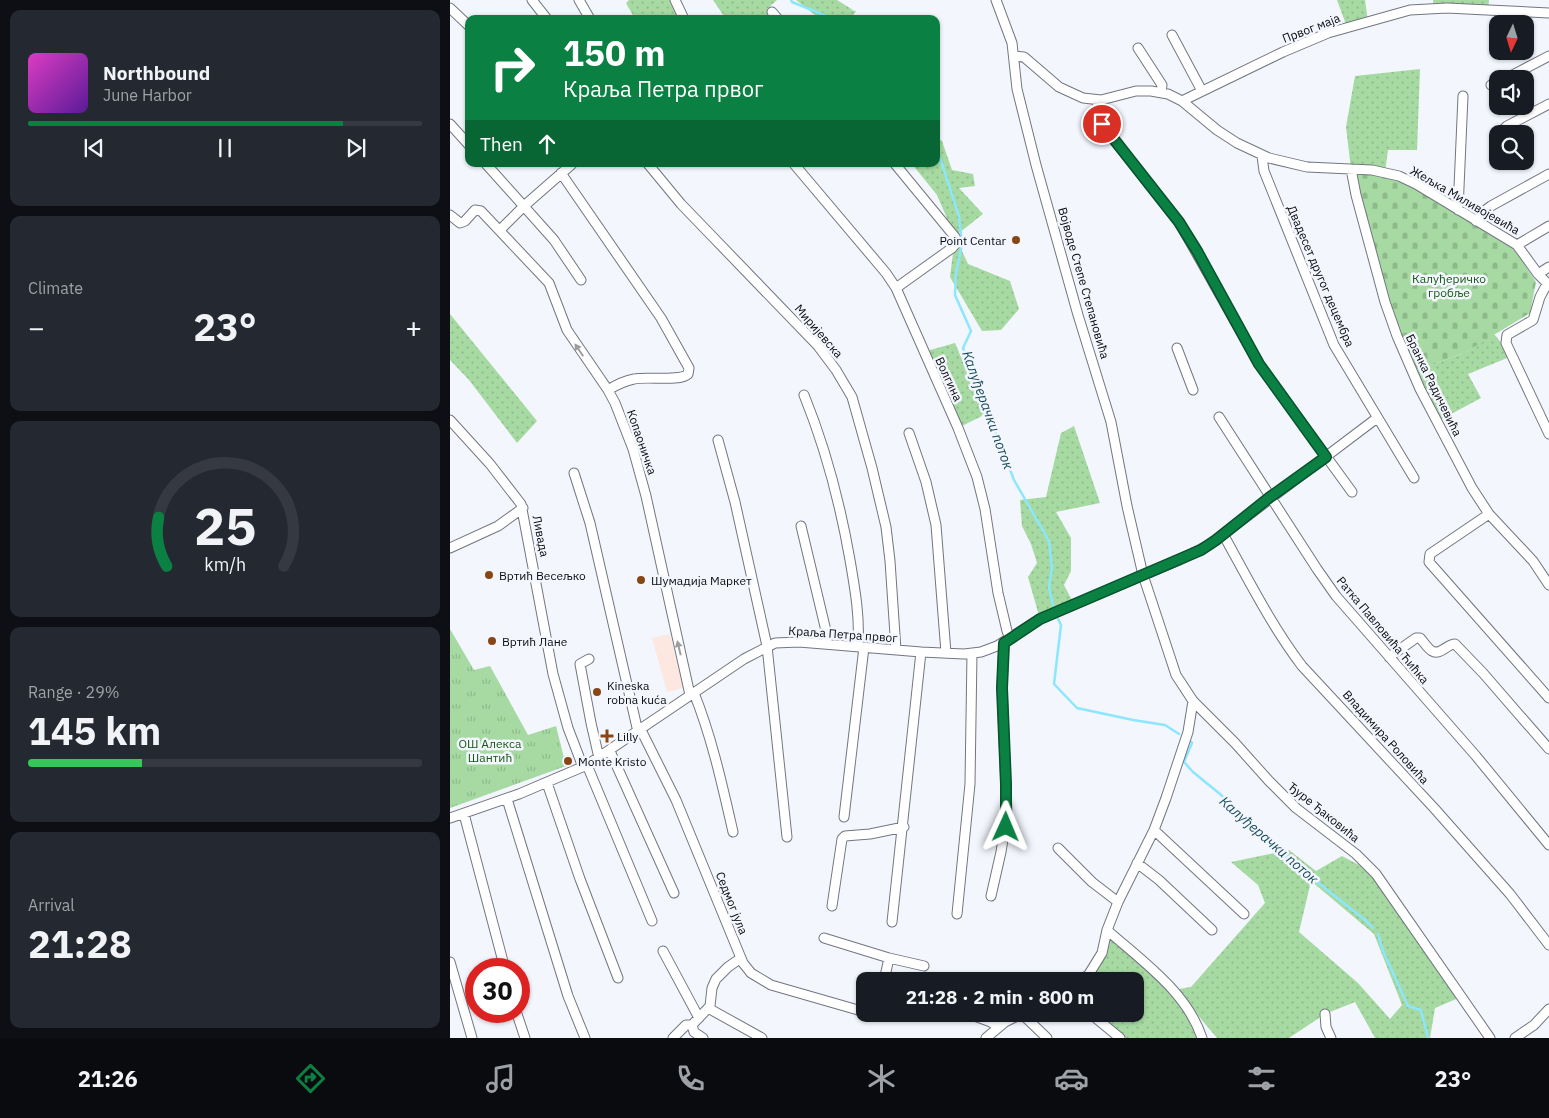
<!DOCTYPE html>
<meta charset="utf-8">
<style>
body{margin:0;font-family:"IBM Plex Sans",sans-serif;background:#242831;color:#f1f3f6;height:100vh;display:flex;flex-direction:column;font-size:19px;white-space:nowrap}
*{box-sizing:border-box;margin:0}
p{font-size:16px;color:#9ea1a6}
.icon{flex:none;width:28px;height:28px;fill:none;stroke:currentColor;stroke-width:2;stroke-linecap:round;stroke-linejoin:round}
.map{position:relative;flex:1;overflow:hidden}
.sheet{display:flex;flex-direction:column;gap:10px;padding:10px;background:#0d0f14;width:450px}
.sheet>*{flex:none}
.top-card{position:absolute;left:15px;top:15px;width:475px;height:152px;border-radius:10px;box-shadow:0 1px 4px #0004;background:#0b8043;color:#fff;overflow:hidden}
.needle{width:32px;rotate:184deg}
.buttons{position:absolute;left:1039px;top:15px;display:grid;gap:10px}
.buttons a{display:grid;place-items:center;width:45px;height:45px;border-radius:10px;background:#171b24;box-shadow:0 1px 4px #0004;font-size:25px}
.speed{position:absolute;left:15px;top:958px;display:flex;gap:10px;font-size:25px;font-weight:700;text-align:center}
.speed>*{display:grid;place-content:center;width:65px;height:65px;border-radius:50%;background:#171b24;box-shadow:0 1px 4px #0004;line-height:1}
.speed .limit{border:8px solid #d22;background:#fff;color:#111}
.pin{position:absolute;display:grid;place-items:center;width:42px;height:42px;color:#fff;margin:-21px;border:2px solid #fff;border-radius:50%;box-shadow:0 1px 5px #0007}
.me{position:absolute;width:55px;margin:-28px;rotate:1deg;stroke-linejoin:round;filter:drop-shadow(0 0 4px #0008)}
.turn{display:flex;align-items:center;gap:18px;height:105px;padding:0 15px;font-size:22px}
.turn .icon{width:65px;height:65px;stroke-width:2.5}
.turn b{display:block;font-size:35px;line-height:42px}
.then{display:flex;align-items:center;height:48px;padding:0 15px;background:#0003;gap:10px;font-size:19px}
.big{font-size:38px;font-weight:700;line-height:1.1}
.sheet .card{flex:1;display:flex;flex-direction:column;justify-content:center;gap:8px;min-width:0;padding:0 18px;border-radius:10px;background:#242831}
.sheet .dial{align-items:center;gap:0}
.dial svg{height:130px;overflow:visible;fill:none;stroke:#363941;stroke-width:7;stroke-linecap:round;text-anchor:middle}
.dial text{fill:#f1f3f6;stroke:none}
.song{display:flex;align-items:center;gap:15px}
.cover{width:60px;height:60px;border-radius:8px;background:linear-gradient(135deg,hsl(310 70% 55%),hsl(270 70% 35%))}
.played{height:5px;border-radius:2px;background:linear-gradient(90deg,#0b8043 80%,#363941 80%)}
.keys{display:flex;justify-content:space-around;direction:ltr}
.heat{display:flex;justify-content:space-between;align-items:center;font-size:28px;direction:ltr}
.charge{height:8px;border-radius:4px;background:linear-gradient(90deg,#34c759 29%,#363941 0)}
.trip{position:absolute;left:406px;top:972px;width:288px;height:50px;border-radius:10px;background:#171b24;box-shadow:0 1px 4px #0004;font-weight:700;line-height:50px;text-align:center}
.tabs{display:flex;height:80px;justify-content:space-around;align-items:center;background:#090b0e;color:#9ea1a6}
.tabs .icon{width:35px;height:35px}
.tabs .active{color:#0b8043}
.tabs b{font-size:22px;color:#f1f3f6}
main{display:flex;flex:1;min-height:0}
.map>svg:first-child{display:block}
.commercial{fill:#fce7e1}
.grass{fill:url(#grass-dots);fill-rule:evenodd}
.cemetery{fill:url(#cemetery-stones)}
.park{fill:url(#park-tufts)}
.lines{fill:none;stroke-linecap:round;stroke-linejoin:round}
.stream{stroke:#8be6fe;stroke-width:2.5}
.minor-casing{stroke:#727680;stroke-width:11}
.minor{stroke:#fff;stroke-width:9}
.oneway{fill:#9d9d9f}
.route-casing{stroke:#07532c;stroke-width:12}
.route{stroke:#0b8043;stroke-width:9}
.poi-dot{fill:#884615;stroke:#f3f6fd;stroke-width:2}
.labels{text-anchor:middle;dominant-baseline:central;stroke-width:5;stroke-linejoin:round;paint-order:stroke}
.street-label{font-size:12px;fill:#0a0b0f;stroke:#f3f6fd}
.poi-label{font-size:12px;fill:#0a0b0f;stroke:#f3f6fd;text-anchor:start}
.park-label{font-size:12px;fill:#165715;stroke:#f3f6fd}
.water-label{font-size:14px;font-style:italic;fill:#174c59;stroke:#f3f6fd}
</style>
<main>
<section class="sheet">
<div class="card">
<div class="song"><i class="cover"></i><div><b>Northbound</b><p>June Harbor</p></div></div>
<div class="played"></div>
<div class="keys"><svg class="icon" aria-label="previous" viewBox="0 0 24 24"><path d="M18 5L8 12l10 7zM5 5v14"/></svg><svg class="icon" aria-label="pause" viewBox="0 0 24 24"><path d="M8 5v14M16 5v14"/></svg><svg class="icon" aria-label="next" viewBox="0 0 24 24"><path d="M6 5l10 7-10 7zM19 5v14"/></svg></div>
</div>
<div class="card"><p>Climate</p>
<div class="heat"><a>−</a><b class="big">23°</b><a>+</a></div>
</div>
<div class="card dial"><svg viewBox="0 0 100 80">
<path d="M14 69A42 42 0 1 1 86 69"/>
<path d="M14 69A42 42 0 0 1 9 39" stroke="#0b8043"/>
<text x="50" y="56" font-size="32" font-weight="700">25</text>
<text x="50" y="72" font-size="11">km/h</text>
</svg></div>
<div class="card"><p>Range · 29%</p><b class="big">145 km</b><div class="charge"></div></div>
<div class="card"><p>Arrival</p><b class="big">21:28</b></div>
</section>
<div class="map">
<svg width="1099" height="1038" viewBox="0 0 1099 1038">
<defs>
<pattern id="grass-dots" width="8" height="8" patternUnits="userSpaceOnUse" patternTransform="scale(1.25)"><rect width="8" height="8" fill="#a6daa2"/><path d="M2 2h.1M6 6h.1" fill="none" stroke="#8eba8a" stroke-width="1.8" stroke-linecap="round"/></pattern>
<pattern id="cemetery-stones" width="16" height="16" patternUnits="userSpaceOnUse" patternTransform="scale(1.25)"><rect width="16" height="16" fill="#a6daa2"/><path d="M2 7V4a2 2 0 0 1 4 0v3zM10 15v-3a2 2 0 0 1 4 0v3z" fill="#8eba8a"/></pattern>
<pattern id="park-tufts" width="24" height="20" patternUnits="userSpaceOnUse" patternTransform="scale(1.25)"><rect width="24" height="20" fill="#a6daa2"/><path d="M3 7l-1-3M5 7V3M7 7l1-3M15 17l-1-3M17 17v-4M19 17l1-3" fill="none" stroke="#8eba8a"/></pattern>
</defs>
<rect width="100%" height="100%" fill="#f3f6fd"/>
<path class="commercial" d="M220,634l13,54 -16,4 -15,-54z"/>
<path class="grass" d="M179,0h45l10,19h-49l-9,-16z
M263,0h64l-10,9 6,10h-47z
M346,0h41l16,10h-3l6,1 -5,8h-31z
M887,0h28l3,21 -21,6z
M983,0h56l-1,10 -54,-2z
M970,69l-3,81h-29l-3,22 -34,-3 -5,-42 9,-51z
M486,137l6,4 10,29 21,4 2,12 -16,2 24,26 -28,22 13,28 42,17 9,28 -18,21 -19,1 -32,-54 5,-40 -18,-42 -25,-31h24z
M0,314l87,107 -20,22 -48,-63 -19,-20z
M1044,334l18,22 -44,18 13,24 -43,23 -26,-49 52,-19z
M505,343l31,71 -28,14 -35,-76z
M624,426l26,77 -44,9 15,26v33l-7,14 10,19 -34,15 -12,-42 9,-14 -6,-19 -9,-18 -2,-26 26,-3 15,-64z
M839,850l27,21 26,-15 34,18 85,123 -26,11 -5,30h-55l-20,-36 -30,12 -36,24h-72l-27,-32 12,32h-76l-29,-24h38v-33h-55l9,-7 18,-44 66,60 18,-3 74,-84 -7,-18 -27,-23zM861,881l63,53 28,71 -12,14 -32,-36 -59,-51z"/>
<path class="cemetery" d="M904,174h26l31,11 104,65 21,32 -6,31 -66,40 -52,19 -8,-19z"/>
<path class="park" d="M0,629l24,41 16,-4 38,69 28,-9 10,40 -116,42z"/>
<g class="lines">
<path class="stream" d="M341,0l1,2 42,17
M486,155l4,3 19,58 3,28 -6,30 -1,21 16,36 -8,17 51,132 35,61 3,27 -3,19 4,18
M608,619l3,6 -7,59 23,24 56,12 32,5 14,9
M740,741l2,2 -8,19 9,10 27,22 77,72 68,54 8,8
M928,934l5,17 25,55 13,4 7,28"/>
<defs>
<path id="minor" d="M82,0l15,19
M129,0l11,19
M225,0l9,19
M546,0l16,43 5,46 19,76 42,150 33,107 16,84 16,69 33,100 17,26 42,42 34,38 27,27 60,46 20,20 114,164
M0,8l19,18
M322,12l6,7
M722,35l30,56
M688,48l24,37 -1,7
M564,56l10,1 35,30 24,11 18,2 35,-9h15l17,3 14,7 35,29 20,13 32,15 38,9 65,3 27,6 17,8 101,61 21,29 11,11
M1055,79l44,-23
M1041,85l7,-3
M647,100l3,18 7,13 72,91 80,142 93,128
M732,101l101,-49 45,-19 82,-23 37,-2 102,5
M0,124l19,21
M1054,134v-5l3,-3 42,-22
M812,156l2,15 70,174 80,133
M36,164l68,76 27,40
M198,164l33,40 28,29 109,113 18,24 16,27 20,71 14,59 4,34 6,89
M344,164l92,109 10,15 62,140 19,49 8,32 13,84 9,38 3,8
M445,164l60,73 2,5 -5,6 -56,40
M901,169l5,26 29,107 12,34 23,53 52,99 17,26 44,47 16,24
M111,173l100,145 28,50 -1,6c-8,8 -41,2 -54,5 -10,2 -18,6 -26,11
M1008,210l5,-114
M0,215l10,8 5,-2 10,-11 6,1 68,72 18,47 41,60 7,13 18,46 13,47 44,199
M1026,221l7,-9 8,-6 58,-32
M50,230l24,-24 48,-42
M1067,245l32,-19
M1088,274l11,-7
M1097,284l-7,13 -7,23 -26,15 -1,8 43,91
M727,348l16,42
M354,395c22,54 36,108 46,165 5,29 10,57 8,87
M769,417l98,152 19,27 140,160 73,89
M0,420l40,44 31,40 32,170 15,54 15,39
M459,433l17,49 10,43 10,128
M268,440l17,62 32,144 20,191
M124,473l16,50 48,209
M1039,514l-59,40 -1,8 120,136
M351,526l26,109v9
M773,534c25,45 48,91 79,132l132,142 76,86 39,51
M0,548l48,-22 25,-18
M939,657l27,-19h4c4,4 7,10 12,13 8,5 15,-7 23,-7l28,29 66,76
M139,659l-9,5 11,59 8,35
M244,693c18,45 28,91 39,139
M191,730l35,70 67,163 8,10 20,12 94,27
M160,751l64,142
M137,765l65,156
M97,783l33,96 38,99
M57,799l61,197 17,42
M14,814l41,155
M394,817l20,-170
M0,818l69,-24 68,-29 157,-106 31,-16 24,-1 122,10 43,2 17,-2 16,-6 43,-27 137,-58 32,-16 168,-127
M704,830l90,84
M608,848l34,34 26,20
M687,863l22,17 53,50
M541,896l10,-44 6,-38 -5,-127 2,-44
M382,906l10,-67 3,-3 25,-2 34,-7
M507,914l13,-130 2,-131
M442,922l29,-270
M657,930c35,31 80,62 95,108
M374,938l65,20 35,8
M213,951l36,67
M0,962l22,76
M434,981l5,-23
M630,981l9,-7 13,-21 5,-23 11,-28 36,-72 12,-32 22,-66 5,-31
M258,1008l54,30
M66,1011l9,27
M519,1014l22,8 7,5
M572,1014l25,24
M641,1014l29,24
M875,1014l1,13 5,11
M242,1025l18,-19 2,-18 4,-9 12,-12 13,-9
M242,1025l2,7 9,6
M223,1038l13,-13h6
M536,1038l19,-16 16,-8
M1065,1038l19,-13 15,-16"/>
</defs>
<use href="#minor" class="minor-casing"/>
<use href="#minor" class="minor"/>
</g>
<defs><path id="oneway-solid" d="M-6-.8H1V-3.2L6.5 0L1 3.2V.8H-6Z" transform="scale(1.25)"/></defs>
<g class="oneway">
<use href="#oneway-solid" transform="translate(129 350) rotate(-124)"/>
<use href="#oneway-solid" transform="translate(229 648) rotate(-103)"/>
</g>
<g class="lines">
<defs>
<path id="route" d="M556,827v-43l-4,-96 2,-45 36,-24 161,-69 15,-10 54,-43 56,-40 -67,-93 -62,-113 -18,-29 -77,-98"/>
</defs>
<use href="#route" class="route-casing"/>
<use href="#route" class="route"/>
</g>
<g class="poi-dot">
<circle cx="566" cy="240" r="5"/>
<circle cx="39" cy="575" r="5"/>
<circle cx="191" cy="580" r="5"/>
<circle cx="42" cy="641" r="5"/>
<circle cx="147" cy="692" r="5"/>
<path d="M154.5 728.5h5v5h5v5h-5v5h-5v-5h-5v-5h5z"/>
<circle cx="118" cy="761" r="5"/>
</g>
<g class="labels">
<g class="street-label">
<text transform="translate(861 28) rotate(-21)">Првог маја</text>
<text transform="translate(1015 200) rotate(30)">Жељка Миливојевића</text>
<text transform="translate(871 276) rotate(67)">Двадесет другог децембра</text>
<text transform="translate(634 283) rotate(74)">Војводе Степе Степановића</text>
<text transform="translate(369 331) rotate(49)">Миријевска</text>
<text transform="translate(499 379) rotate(65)">Волгина</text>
<text transform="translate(984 385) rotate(64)">Бранка Радичевића</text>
<text transform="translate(192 442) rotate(71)">Копаоничка</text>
<text transform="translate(91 536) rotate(79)">Ливада</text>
<text transform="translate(933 630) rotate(50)">Ратка Павловића Ћићка</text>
<text transform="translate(393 634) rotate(4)">Краља Петра првог</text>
<text transform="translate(936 737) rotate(48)">Владимира Роловића</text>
<text transform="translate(874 812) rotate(39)">Ђуре Ђаковића</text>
<text transform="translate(282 903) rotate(68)">Седмог јула</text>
</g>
<g class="poi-label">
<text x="556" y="240" text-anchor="end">Point Centar</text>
<text x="49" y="575">Вртић Весељко</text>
<text x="201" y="580">Шумадија Маркет</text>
<text x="52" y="641">Вртић Лане</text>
<text x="157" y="685">Kineska<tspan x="157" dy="14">robna kuća</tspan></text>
<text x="167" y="736">Lilly</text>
<text x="128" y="761">Monte Kristo</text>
</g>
<g class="park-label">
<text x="999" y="278">Калуђеричко<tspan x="999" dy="14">гробље</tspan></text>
<text x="40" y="743">ОШ Алекса<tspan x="40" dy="14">Шантић</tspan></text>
</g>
<g class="water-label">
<text transform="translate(538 410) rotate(70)">Калуђерачки поток</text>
<text transform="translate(819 840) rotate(41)">Калуђерачки поток</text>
</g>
</g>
</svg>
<div class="buttons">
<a><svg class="needle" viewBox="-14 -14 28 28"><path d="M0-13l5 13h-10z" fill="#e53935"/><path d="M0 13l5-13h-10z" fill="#9ea1a6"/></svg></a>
<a><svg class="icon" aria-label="sound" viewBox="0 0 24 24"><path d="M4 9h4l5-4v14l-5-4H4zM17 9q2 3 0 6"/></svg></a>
<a><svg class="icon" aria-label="search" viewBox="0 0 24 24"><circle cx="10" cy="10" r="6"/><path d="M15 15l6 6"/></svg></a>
</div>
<div class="speed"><div class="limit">30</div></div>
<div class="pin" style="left:652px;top:124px;background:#d93025"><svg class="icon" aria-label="arrive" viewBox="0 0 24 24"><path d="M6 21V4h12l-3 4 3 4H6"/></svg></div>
<svg class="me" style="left:556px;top:827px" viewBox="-20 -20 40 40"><path d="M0-17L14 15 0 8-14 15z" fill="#0b8043" stroke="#fff" stroke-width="4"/></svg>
<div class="trip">21:28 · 2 min · 800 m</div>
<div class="top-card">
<div class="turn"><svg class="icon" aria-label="right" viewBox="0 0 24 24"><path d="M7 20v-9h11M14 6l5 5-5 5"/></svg><div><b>150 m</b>Краља Петра првог</div></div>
<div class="then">Then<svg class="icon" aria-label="ahead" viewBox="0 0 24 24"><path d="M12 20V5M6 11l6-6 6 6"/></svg></div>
</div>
</div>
</main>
<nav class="tabs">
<b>21:26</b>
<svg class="icon active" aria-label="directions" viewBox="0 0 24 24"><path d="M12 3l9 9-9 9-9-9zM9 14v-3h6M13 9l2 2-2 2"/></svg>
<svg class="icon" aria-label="music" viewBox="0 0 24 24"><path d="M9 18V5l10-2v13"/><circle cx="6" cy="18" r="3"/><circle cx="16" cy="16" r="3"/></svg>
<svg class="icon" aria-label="phone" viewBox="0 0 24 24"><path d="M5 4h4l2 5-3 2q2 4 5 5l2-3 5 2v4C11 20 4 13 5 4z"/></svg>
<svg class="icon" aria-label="climate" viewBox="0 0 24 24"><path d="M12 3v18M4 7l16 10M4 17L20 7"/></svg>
<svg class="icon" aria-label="car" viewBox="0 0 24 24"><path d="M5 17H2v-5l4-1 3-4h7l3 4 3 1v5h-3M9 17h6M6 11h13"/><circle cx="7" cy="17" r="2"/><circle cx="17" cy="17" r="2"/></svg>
<svg class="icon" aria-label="filters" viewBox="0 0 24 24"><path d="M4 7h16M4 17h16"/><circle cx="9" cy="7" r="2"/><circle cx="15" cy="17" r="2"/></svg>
<b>23°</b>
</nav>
